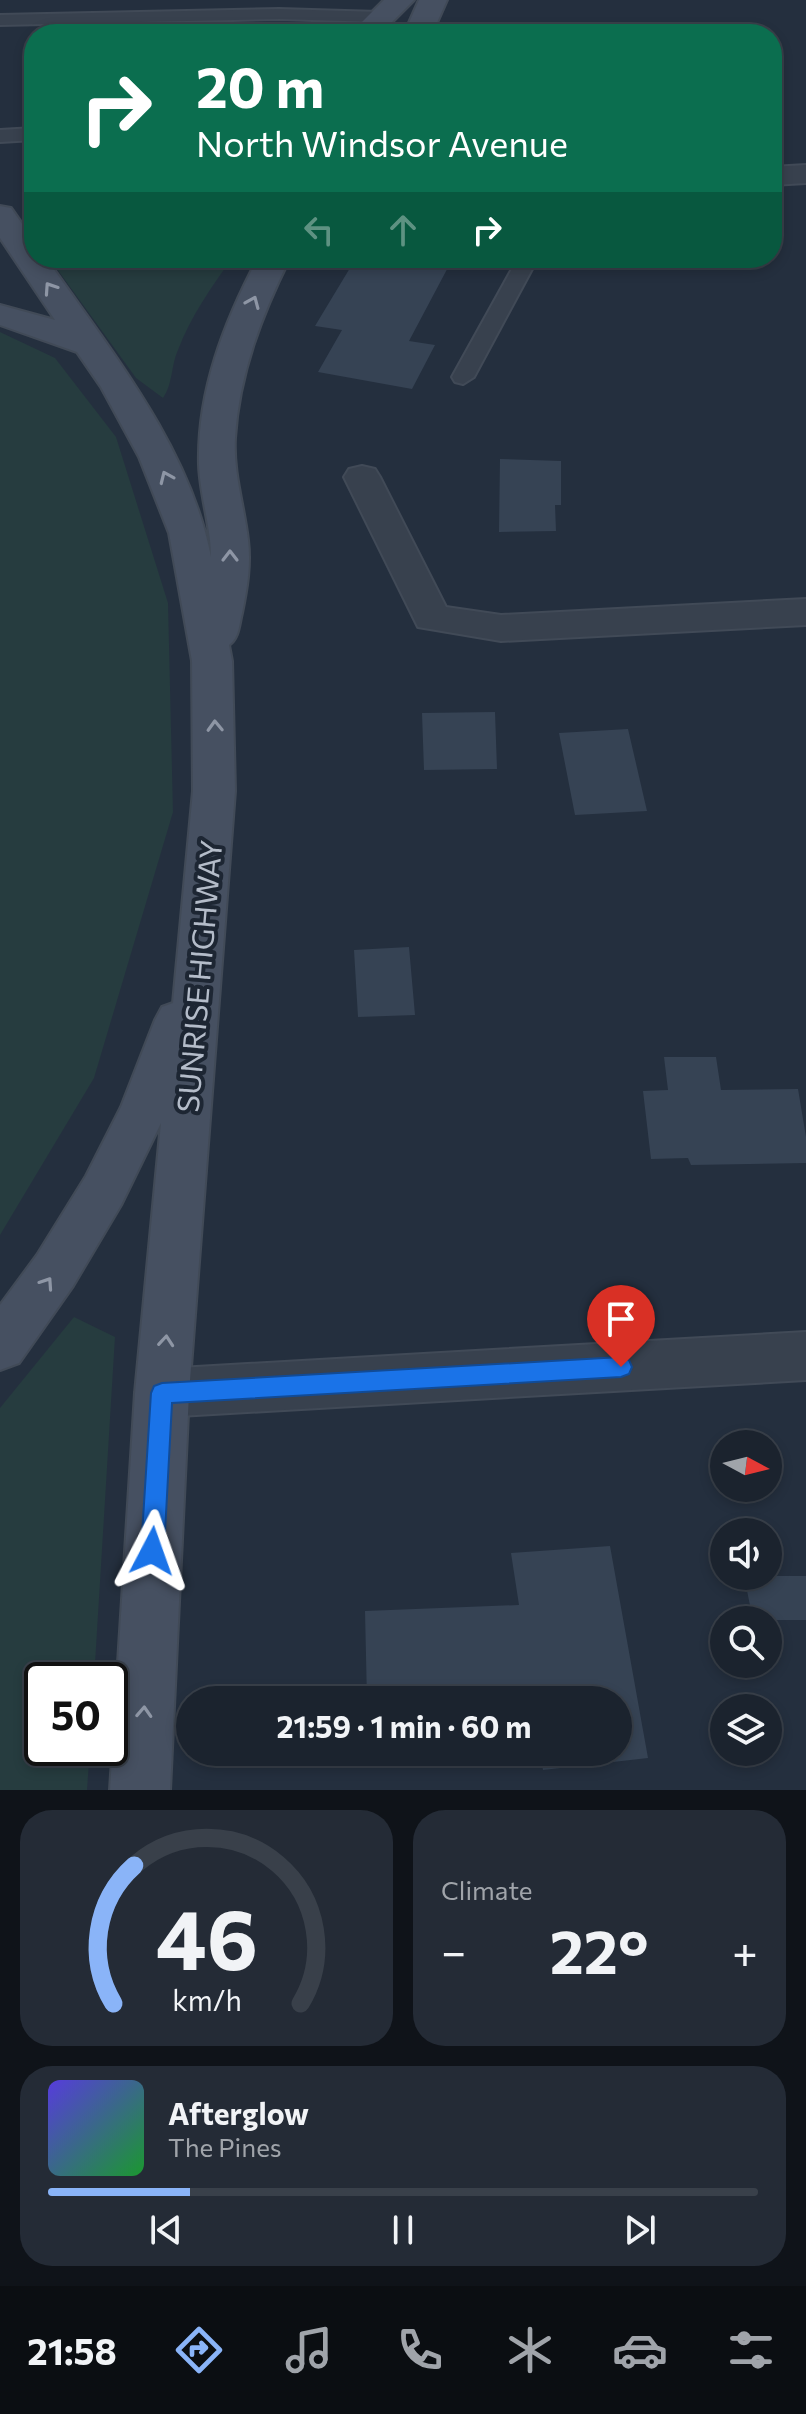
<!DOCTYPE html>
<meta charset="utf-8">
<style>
body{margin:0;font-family:Commissioner,sans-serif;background:#242b36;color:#f1f3f6;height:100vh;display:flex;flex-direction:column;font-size:30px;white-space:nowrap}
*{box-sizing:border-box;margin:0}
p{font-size:26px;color:#a0a4aa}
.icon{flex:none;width:44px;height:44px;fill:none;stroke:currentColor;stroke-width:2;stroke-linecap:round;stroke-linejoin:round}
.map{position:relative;height:1790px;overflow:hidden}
.panel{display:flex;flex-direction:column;gap:20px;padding:20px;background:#0f1319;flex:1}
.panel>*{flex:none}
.guide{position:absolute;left:24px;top:24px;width:758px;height:244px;border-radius:32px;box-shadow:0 4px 12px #0003,0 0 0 2px #39404a;background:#0b6e4f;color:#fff;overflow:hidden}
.needle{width:52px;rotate:97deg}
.fabs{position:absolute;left:710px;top:1430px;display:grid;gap:16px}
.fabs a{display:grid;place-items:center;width:72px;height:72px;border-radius:50%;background:#1b232e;box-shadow:0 4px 12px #0003,0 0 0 2px #39404a;font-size:40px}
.speed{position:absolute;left:24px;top:1662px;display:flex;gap:16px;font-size:40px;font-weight:700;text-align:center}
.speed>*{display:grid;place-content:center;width:104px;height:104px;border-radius:50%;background:#1b232e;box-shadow:0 4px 12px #0003,0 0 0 2px #39404a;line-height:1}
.speed .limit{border:4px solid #111;border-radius:12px;background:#fff;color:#111}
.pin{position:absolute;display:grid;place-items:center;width:68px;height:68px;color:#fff;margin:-82px -34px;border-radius:50% 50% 50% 0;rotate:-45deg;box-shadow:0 0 8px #0007}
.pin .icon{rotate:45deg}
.me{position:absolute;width:88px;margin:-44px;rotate:4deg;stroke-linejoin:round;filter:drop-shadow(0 0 6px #0008)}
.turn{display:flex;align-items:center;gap:28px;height:168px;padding:0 40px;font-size:36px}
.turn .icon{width:104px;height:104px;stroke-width:2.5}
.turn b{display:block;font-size:56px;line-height:68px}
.lanes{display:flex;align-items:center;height:76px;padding:0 40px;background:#0003;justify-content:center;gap:40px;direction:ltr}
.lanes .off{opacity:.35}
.big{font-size:60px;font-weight:700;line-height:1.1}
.panel .card{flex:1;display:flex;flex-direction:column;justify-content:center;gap:12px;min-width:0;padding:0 28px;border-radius:32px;background:#242b36}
.panel .dial{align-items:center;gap:0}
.dial svg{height:208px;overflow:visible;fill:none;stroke:#39404a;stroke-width:7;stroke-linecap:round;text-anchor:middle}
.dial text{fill:#f1f3f6;stroke:none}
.song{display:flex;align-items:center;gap:24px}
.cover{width:96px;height:96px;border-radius:12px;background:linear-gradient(135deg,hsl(250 70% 55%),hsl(130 70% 35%))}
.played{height:8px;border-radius:4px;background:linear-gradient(90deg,#8ab4f8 20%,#39404a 20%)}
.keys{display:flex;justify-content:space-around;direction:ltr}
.heat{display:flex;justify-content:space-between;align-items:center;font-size:44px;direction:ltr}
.panel .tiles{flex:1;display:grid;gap:20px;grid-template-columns:1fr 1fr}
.card:last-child{grid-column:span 2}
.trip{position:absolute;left:176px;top:1686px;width:456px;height:80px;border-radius:40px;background:#1b232e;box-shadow:0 4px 12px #0003,0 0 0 2px #39404a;font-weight:700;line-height:80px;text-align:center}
.dock{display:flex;height:128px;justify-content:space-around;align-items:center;background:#0b0e12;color:#a0a4aa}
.dock .icon{width:56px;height:56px}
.dock .active{color:#8ab4f8}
.dock b{font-size:36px;color:#f1f3f6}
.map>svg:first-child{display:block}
.green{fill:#263c3f}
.building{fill:#364354}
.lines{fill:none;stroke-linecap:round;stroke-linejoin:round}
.service-casing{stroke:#414a57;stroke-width:4}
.minor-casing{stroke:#414a57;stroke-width:4}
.secondary-casing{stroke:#414a57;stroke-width:4}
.service{fill:#38414e;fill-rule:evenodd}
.minor{fill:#38414e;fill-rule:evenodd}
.secondary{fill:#465061;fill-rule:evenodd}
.oneway{stroke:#8e96a5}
.route{fill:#1a73e8;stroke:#114b97;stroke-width:2}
.labels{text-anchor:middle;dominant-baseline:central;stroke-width:8;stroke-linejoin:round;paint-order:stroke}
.street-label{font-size:30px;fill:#b4bcc9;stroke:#1d2633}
</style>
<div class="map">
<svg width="806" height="1790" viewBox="0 0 806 1790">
<rect width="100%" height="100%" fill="#242f3e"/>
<path class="green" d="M49,258h183c-21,30 -41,58 -54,92 -7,15 -5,34 -15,48l-27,-20z
M0,332l55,26 61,79 52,166 5,209 -79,266 -94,157z
M74,1317l41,20 -21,343h-52v68h48l-3,42h-87v-382z"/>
<path class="building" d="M356,258h97l-44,83 26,4 -23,44 -94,-17 24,-42 -27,-4z
M500,459l61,2v44h-6l1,26 -57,1z
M495,712l2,57 -73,1 -2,-57z
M628,729l19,82 -72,4 -16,-82z
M409,947l6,68 -57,2 -4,-67z
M664,1057h52l5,33 77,-1 8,48v26l-115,2 -3,-7 -37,1 -8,-68 25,-1z
M610,1546l38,212 -105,12 -3,-18h78v-52h-251l-2,-89 154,-6 -8,-52z
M744,1576h62v44h-53z
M377,1752h57v12l-56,3z"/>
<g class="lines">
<defs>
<path id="service" d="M279,9l100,3 9,5 -9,5 -100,-3 -279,6v-10z
M423,22l49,7 9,5 -64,-3 -3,-4 3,-4z
M34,128v12l-34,2v-12z
M518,258h20l-64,119 -11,7 -8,-2 -3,-5z"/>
<path id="minor" d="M806,165v18l-34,2v-18z
M362,466l13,3 5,8 66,130 55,8 305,-16v26l-305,16 -83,-14 -74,-150 5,-8z
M806,1332v48l-644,37 -19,-7 -8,-17 8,-17 19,-7z"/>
<path id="secondary" d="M384,0h30l-34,34h-30z
M419,0h28l-15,34h-28z
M0,206l11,2 23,33v17h12c63,91 143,187 165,299 0,-31 -11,-61 -12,-92 -2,-73 25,-143 59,-207h32c-28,56 -51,116 -55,180 -2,35 9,67 13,102 3,25 -1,49 -6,73 -3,12 -3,25 -13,32l3,16 3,130 -46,602 -19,397h-60l25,-397 26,-270 -40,82 -48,81 -54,77 -19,7v-65l37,-50 49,-79 35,-69 34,-87 7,-13 11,-4 20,-212 -1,-130 -23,-128 -30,-76 -38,-70 -24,-35 -77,-27v-20l55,15 -55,-82z"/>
</defs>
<use href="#service" class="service-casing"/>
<use href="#minor" class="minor-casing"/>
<use href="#secondary" class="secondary-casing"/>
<use href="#service" class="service"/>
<use href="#minor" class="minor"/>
<use href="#secondary" class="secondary"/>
</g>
<defs><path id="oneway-chevron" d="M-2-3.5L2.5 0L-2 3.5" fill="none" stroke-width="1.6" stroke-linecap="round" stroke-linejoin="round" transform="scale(2)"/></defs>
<g class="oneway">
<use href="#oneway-chevron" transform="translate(50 288) rotate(-124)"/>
<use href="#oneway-chevron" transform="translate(253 302) rotate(-67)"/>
<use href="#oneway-chevron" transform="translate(166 477) rotate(-114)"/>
<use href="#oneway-chevron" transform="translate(230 556) rotate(-90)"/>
<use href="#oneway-chevron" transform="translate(215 726) rotate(-92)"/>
<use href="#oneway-chevron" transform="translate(47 1283) rotate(-56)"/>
<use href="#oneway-chevron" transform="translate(166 1341) rotate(-85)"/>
<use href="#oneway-chevron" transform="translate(144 1712) rotate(-87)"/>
</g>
<path class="route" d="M621,1357l8,3 3,7 -3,7 -8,3 -449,26 -8,148 -4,8 -8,3 -8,-3 -3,-8 10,-158 3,-7 8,-3z"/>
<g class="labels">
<g class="street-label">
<text transform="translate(198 976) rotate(-85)">SUNRISE HIGHWAY</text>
</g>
</g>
</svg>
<div class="fabs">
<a><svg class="needle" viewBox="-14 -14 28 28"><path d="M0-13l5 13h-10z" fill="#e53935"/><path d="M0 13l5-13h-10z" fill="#a0a4aa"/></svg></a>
<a><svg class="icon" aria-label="sound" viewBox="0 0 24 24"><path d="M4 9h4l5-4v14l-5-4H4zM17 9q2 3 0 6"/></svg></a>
<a><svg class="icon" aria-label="search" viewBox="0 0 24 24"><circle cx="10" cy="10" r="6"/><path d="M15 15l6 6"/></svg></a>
<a><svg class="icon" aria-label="layers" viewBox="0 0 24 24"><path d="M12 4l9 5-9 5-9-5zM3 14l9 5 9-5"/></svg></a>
</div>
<div class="speed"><div class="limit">50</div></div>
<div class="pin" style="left:621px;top:1367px;background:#d93025"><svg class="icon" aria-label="arrive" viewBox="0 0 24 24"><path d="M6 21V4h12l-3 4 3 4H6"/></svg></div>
<svg class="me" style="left:152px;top:1551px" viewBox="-20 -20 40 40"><path d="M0-17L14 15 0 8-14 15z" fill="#1a73e8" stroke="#fff" stroke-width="4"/></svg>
<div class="trip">21:59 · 1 min · 60 m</div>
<div class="guide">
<div class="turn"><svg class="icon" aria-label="right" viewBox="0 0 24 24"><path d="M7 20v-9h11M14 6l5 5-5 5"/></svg><div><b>20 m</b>North Windsor Avenue</div></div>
<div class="lanes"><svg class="icon off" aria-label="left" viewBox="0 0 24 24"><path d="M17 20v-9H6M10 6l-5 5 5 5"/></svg><svg class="icon off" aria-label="ahead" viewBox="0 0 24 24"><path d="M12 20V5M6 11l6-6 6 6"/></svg><svg class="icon" aria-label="right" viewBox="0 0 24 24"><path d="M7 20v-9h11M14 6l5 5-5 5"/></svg></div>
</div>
</div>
<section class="panel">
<div class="tiles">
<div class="card dial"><svg viewBox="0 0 100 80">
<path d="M14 69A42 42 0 1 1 86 69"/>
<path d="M14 69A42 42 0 0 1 22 16" stroke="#8ab4f8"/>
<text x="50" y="56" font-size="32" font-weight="700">46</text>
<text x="50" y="72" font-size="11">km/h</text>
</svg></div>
<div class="card"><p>Climate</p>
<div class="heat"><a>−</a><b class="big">22°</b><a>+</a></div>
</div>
<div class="card">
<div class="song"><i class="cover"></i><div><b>Afterglow</b><p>The Pines</p></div></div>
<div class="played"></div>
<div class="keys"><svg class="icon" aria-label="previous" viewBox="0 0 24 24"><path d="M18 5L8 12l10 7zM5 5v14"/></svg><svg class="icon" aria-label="pause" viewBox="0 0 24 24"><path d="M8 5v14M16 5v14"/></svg><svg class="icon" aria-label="next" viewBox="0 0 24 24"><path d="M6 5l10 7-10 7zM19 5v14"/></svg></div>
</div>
</div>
</section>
<nav class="dock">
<b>21:58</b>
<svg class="icon active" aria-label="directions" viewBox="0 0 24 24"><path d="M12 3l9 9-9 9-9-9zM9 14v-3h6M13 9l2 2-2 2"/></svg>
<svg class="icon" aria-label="music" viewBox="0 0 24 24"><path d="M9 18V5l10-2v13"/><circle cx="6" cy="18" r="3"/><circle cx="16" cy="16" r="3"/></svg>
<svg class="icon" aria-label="phone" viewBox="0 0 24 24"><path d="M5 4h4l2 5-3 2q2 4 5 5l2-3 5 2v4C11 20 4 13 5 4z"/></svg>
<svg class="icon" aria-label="climate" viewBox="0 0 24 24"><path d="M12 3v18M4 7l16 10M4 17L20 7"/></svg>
<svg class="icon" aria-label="car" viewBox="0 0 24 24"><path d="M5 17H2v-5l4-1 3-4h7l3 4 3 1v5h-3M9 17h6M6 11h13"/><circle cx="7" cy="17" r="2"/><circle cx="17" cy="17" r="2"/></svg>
<svg class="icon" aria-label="filters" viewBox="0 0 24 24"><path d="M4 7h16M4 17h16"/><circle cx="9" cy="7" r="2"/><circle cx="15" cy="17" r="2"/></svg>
</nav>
